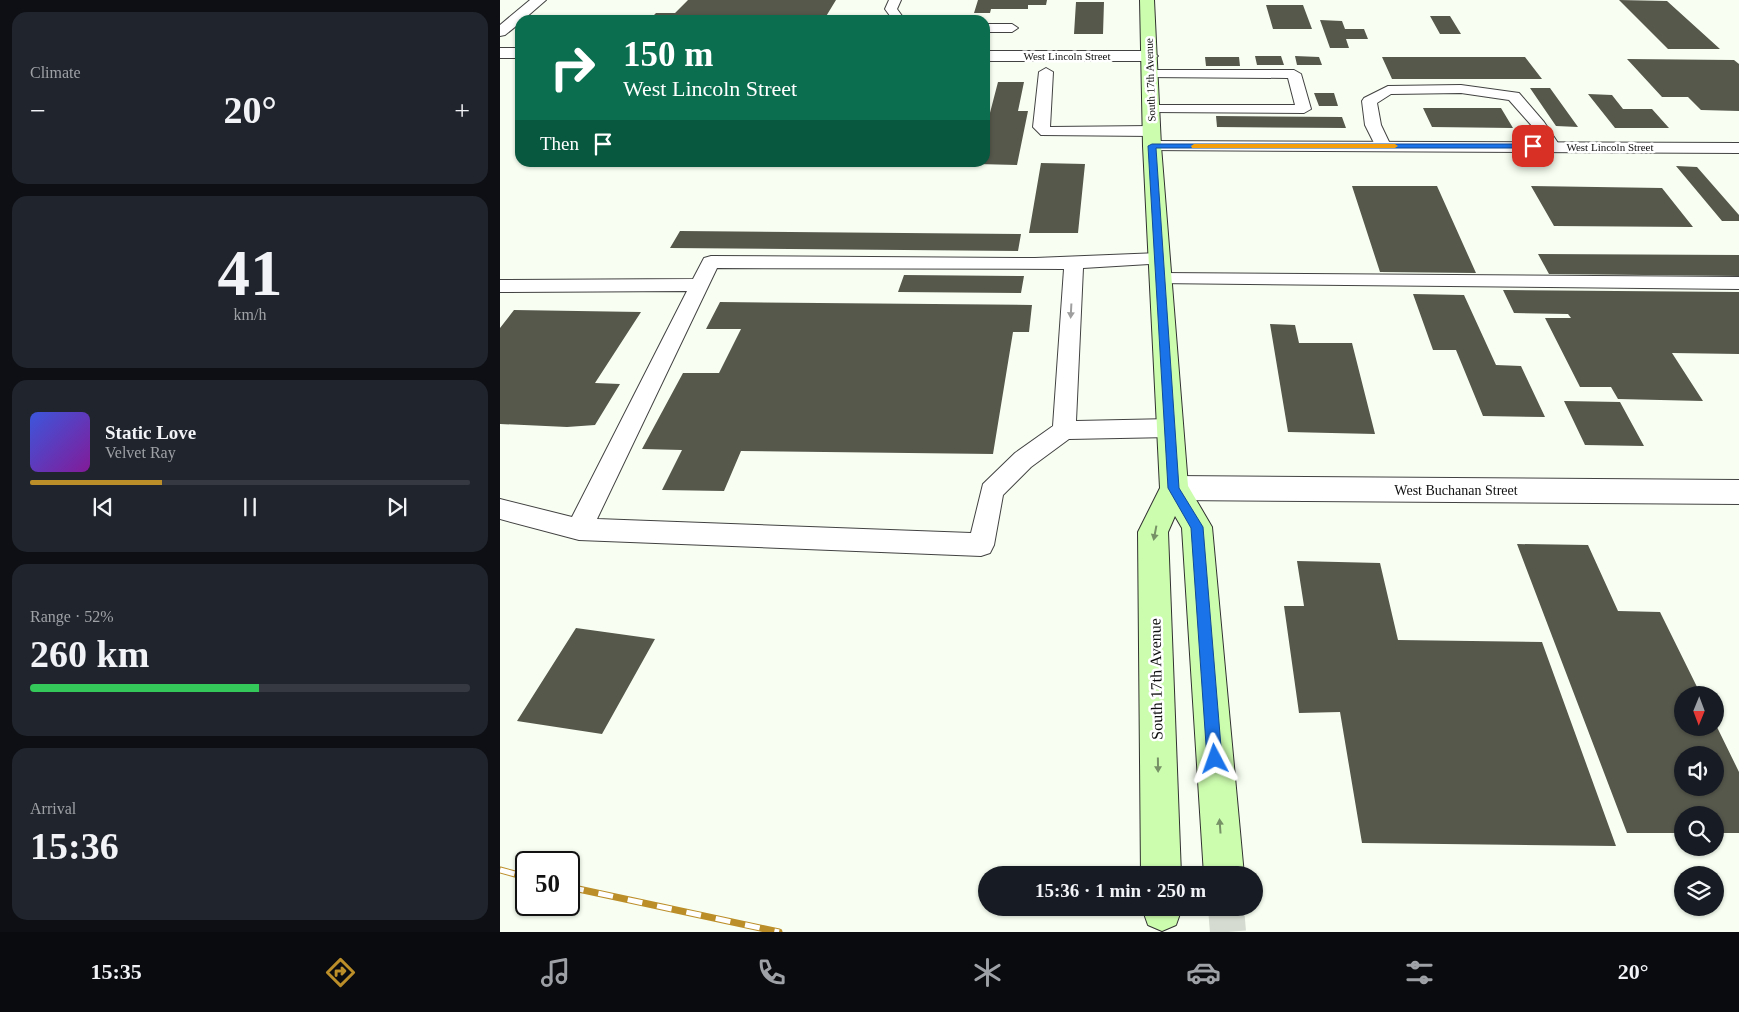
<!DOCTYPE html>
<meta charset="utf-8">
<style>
body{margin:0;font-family:"Times New Roman",serif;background:#20242c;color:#f1f3f6;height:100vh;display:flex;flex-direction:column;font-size:19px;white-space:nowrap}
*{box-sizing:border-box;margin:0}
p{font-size:16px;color:#9ea1a6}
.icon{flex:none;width:28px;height:28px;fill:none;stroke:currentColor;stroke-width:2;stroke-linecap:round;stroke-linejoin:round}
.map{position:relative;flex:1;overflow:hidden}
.sheet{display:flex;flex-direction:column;gap:12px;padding:12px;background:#0d0f14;width:500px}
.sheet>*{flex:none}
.hud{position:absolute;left:15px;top:15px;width:475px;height:152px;border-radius:15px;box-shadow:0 1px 4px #0004;background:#0b6e4f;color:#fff;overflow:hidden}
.needle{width:32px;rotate:181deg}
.buttons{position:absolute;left:1174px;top:686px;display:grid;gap:10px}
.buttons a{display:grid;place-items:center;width:50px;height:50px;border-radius:50%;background:#171b24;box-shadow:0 1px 4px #0004;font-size:25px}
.speed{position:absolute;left:15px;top:851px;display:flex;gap:10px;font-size:25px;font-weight:700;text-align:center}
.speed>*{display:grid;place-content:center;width:65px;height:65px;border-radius:50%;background:#171b24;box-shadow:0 1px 4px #0004;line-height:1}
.speed .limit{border:2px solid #111;border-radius:8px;background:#fff;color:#111}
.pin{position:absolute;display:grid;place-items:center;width:42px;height:42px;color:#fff;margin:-21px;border-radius:10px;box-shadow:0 2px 8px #0006}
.me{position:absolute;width:55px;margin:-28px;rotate:356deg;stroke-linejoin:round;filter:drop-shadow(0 0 4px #0008)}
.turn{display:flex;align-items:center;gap:18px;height:105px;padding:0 25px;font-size:22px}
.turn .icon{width:65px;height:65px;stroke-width:2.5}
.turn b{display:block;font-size:35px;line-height:42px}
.then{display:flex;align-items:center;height:48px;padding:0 25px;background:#0003;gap:10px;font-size:19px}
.big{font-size:38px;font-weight:600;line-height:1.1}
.sheet .widget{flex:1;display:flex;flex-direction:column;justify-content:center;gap:8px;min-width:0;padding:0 18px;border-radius:15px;background:#20242c}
.sheet .dial{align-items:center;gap:0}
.dial b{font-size:65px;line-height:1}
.song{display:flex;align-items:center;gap:15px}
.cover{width:60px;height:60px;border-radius:8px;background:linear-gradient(135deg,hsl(230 70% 55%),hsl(290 70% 35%))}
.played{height:5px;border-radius:2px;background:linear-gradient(90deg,#bc8e2a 30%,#363941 30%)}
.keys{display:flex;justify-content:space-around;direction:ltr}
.heat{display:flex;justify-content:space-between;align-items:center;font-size:28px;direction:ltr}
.charge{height:8px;border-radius:4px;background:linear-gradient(90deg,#34c759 52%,#363941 0)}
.trip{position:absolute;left:478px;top:866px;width:285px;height:50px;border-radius:25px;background:#171b24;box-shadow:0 1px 4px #0004;font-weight:600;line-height:50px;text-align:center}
.tab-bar{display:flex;height:80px;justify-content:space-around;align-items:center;background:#090b0e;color:#9ea1a6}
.tab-bar .icon{width:35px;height:35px}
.tab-bar .on{color:#bc8e2a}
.tab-bar b{font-size:22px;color:#f1f3f6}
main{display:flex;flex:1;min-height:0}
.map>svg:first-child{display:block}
.building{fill:#56584c;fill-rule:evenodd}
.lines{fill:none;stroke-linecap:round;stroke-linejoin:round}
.secondary-tunnel{stroke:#d5dbd0;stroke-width:36;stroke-dasharray:36 18;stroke-linecap:butt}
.service-casing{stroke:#424242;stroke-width:2}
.minor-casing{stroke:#424242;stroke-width:2}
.secondary-casing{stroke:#313131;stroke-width:2}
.service{fill:#fff;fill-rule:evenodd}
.minor{fill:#fff;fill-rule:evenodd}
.secondary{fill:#ccfdae;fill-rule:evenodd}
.rail-casing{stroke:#bc8e2a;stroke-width:7}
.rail{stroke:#fff;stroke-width:5;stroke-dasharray:15;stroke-linecap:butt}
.oneway{fill:#9f9f9f}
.oneway2{fill:#779266}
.route{fill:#1a73e8;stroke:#114b97}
.slow{fill:#f59e0b}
.labels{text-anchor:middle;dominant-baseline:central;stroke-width:5;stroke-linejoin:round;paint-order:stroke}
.far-street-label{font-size:11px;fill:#0f0f0f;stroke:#fff}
.street-label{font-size:14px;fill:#0f0f0f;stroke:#fff}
.near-street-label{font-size:16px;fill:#0f0f0f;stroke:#fff}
</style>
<main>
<section class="sheet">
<div class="widget"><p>Climate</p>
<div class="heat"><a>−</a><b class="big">20°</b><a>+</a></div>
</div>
<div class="widget dial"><b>41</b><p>km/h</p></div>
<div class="widget">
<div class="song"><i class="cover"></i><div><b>Static Love</b><p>Velvet Ray</p></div></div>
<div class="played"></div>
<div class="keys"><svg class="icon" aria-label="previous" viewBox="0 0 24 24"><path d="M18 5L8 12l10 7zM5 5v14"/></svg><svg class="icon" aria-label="pause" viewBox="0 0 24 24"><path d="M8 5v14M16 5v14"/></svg><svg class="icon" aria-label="next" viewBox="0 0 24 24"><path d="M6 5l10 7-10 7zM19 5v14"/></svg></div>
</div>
<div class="widget"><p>Range · 52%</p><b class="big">260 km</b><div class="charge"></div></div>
<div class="widget"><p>Arrival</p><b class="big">15:36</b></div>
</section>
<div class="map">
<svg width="1239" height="932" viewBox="0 0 1239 932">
<rect width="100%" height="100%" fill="#f8fff2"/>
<path class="building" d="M188,0h148l-11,18h18l-1,2h-193l7,-7h19z
M478,0h69l-1,5h-18v4h-37l-1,4h-16z
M1119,0l48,1 53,48h-52z
M576,2h28l-1,32h-29z
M766,5h37l9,24h-39z
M930,16h20l11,18h-21z
M820,20l22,1 3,8h19l4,10h-22l3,9h-19z
M755,56h26l3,9h-27z
M795,56l24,1 3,8h-25z
M705,57h34l1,9h-34z
M882,57h143l17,22h-150z
M1127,59l107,1 5,4v47l-38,-1 -13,-13h-26z
M498,82h26l-6,29h10l-11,54 -40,-1 8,-2v-30z
M1030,88h20l28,39 -22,-1z
M814,93h20l4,13h-19z
M1088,94l24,1 11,14h29l17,19h-54z
M923,108h78l12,20 -81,-1z
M716,116l126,1 4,11 -129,-1z
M541,163l44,1 -7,69h-49z
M1176,166l21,1 42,48v6h-17z
M852,186h85l39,87 -96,-1z
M1031,186l131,2 31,39 -139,-1z
M180,231l341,3 -3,17 -348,-3z
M1038,254l201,1v21l-190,-2z
M404,275l120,1 -3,17 -123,-1z
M1003,290l236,2v62l-67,-1 31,48 -85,-2 -7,-12h-31l-35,-69h26l-3,-4 -54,-1z
M913,294l51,1 32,70 25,1 24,51 -62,-1 -27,-66h-23z
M220,302l312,3 -3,27h-16l-20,122 -252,-3 -17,40 -62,-1 20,-40 -40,-1 41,-76h36l22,-44h-35z
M14,310l127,2 -46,71 25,1 -25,41 -28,2 -67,-3v-96z
M770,324l25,1 4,18h53l23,91 -87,-2z
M1064,401l56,1 24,44 -59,-1z
M1017,544l71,1 30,66 42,1 41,83h-19v33h33v-5l24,49v61h-24v-18h-33v18h-55zM1182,755h33v33h-33z
M797,561l83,2 18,77 144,2 74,204 -254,-3 -22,-131 -41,1 -15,-107h20z
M76,628l79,11 -53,95 -85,-13z"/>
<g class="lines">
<path class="secondary-tunnel" d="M726,908l2,24"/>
<defs>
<path id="service" d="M389,0h12l-4,9 8,11h-12l-8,-11z
M485,24h27l6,4 -6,4h-27z
M546,68l7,4 -3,55 102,-1 8,5 -8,5 -111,-1 -8,-8 6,-55z
M650,70h144l7,4 10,35 -7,4 -153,-1 -7,-4 2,-3h149l-7,-27 -143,-1 -2,-3z
M961,85l58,8 25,29 16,24 -2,3h-12l-13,-22 -24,-27 -48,-7 -70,1 -14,9 4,22 10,21 -2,3h-12l-12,-24 -3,-24 2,-3 24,-12z
M659,253l7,2 2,4 -2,4 -83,5 -7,153 95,-2 8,3 3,6 -3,6 -8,3 -102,2 -38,28 -28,28 -9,50 -4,8 -9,3 -402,-16 -79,-21v-20l72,18 115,-226 -187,1v-12l193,-1 11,-21 7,-2 324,2zM217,268l347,1 -11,157 -38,27 -32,31 -12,49 -374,-14z
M661,273l578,4v12l-585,-6 -3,-4 3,-4z"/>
<path id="minor" d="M30,0h16l-23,20h-3v3l-15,12 -5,1v-11z
M0,48h20v10h-20z
M485,51h165l8,5 -8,5h-165z
M652,141l587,2v10l-593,-3 -3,-4 3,-4z
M674,476l565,4v24l-565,-4 -10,-4 -4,-8 4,-8z"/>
<path id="secondary" d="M640,0h14l7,146 27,340 24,41 32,348h-40l-22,-347 -7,-12 -7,16 13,343h-40l-3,-343 22,-44 -17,-342z
M642,908h40l-6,17 -14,6 -14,-6z"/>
</defs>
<use href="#service" class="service-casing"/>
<use href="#minor" class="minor-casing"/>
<use href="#secondary" class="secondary-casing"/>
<use href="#service" class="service"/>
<use href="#minor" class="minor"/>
<use href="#secondary" class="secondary"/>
<defs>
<path id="rail" d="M0,870l26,7
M69,887l210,45"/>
</defs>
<use href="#rail" class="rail-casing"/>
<use href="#rail" class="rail"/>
</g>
<defs><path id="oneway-solid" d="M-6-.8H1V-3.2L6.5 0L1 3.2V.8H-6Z" transform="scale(1.25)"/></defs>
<use class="oneway" href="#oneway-solid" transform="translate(571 311) rotate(93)"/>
<g class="oneway2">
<use href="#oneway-solid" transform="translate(655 533) rotate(101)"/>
<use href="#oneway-solid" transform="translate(658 765) rotate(89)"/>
<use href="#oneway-solid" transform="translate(720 826) rotate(-94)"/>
</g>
<path class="route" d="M1033,144l4,2 -1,2h-380l23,340 24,39 19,232 -2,5 -5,2 -6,-2 -2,-5 -16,-231 -23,-40 -20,-342 4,-2z"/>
<path class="slow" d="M694,144h201l3,2 -3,2h-203l-1,-2z"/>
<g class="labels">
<g class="far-street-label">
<text x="567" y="56">West Lincoln Street</text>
<text transform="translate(650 80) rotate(-92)">South 17th Avenue</text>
<text x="1110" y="147">West Lincoln Street</text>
</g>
<g class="street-label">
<text x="956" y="490">West Buchanan Street</text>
</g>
<g class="near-street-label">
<text transform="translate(656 679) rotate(-91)">South 17th Avenue</text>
</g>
</g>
</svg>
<div class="buttons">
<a><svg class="needle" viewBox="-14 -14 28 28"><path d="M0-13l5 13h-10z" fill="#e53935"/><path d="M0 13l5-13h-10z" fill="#9ea1a6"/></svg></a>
<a><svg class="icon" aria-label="sound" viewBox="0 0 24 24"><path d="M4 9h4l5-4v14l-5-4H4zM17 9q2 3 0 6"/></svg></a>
<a><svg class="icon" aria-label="search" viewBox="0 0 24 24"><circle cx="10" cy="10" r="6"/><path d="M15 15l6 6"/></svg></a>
<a><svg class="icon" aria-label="layers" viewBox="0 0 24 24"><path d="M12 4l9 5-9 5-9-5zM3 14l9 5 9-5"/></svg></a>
</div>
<div class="speed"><div class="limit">50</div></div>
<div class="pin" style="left:1033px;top:146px;background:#d93025"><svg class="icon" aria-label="arrive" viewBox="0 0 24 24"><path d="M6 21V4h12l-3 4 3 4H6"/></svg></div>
<svg class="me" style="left:715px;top:759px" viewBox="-20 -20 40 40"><path d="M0-17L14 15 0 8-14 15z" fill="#1a73e8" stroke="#fff" stroke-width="4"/></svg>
<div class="trip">15:36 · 1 min · 250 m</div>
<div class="hud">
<div class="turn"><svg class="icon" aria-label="right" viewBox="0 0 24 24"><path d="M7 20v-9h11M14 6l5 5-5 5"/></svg><div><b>150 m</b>West Lincoln Street</div></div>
<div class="then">Then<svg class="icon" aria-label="arrive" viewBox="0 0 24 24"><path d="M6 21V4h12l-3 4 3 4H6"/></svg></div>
</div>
</div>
</main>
<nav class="tab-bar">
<b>15:35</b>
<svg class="icon on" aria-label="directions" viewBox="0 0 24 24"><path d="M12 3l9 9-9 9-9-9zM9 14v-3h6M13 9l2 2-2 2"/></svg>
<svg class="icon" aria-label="music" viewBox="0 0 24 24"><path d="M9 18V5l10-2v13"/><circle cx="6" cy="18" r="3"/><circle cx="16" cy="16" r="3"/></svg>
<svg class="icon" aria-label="phone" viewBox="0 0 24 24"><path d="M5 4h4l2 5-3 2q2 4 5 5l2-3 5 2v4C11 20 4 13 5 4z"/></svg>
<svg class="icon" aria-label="climate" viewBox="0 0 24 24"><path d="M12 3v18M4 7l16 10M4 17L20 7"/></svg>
<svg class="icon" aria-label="car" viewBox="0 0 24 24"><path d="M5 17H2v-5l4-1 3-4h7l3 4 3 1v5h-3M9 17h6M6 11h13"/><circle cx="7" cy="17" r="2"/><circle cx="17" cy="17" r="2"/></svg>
<svg class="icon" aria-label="filters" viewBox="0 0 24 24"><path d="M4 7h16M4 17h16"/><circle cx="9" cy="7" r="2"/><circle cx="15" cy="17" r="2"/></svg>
<b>20°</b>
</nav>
